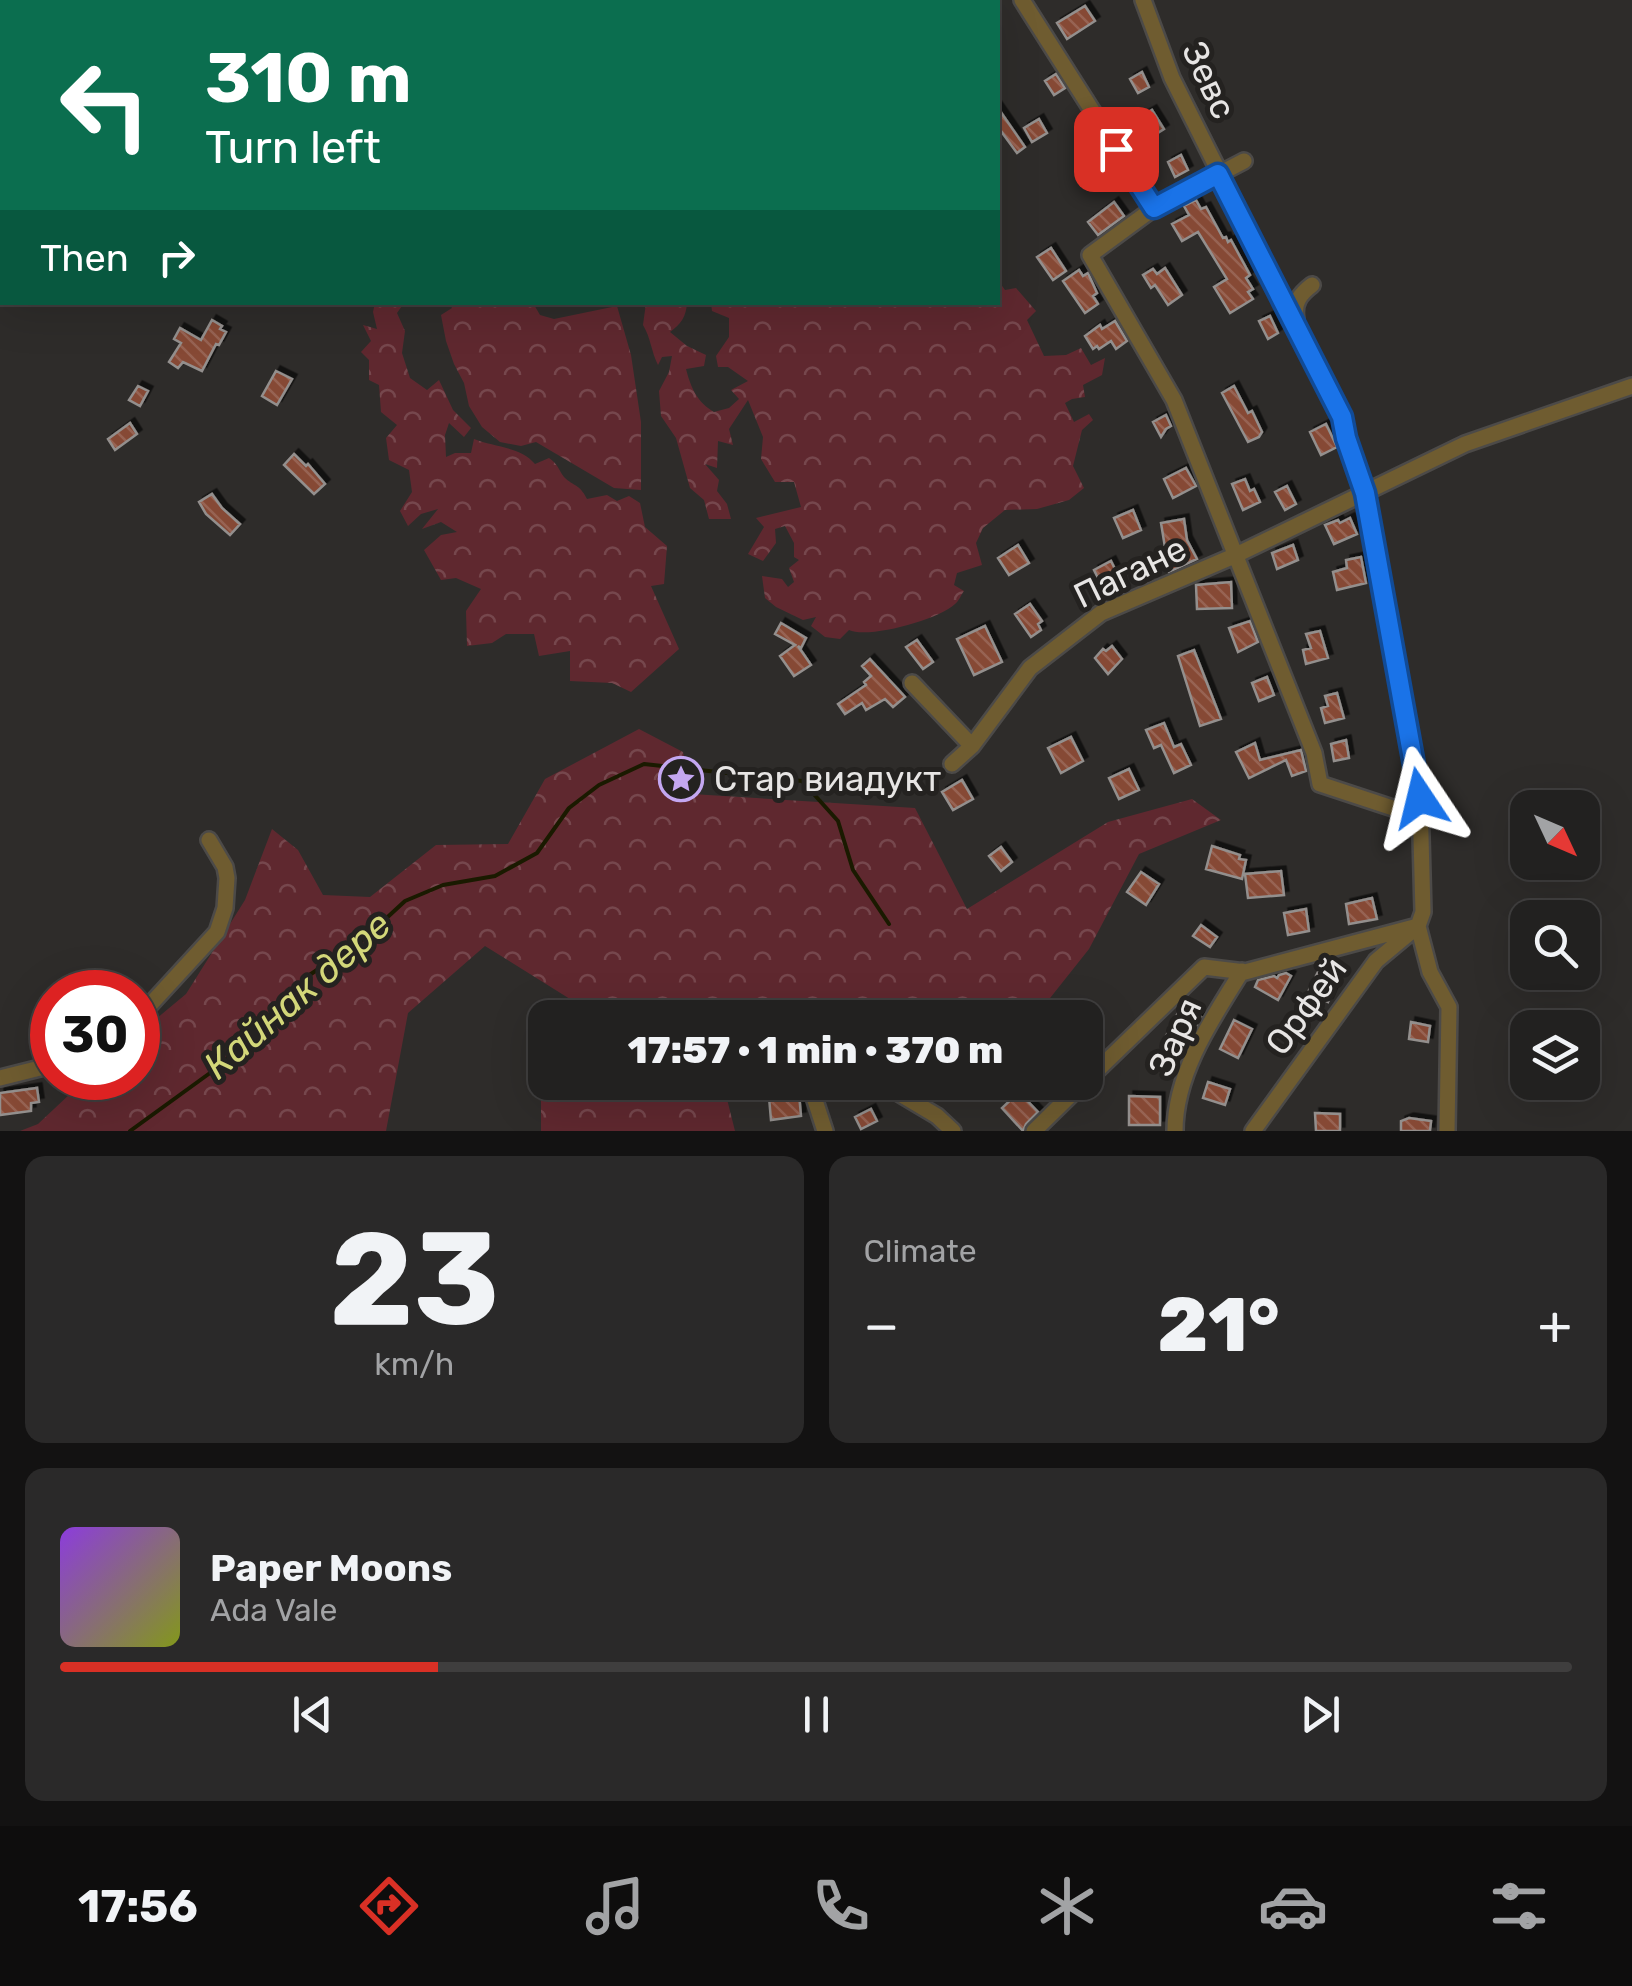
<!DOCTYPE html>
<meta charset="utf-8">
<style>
body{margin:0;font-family:Rubik,sans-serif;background:#2a2929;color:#f1f3f6;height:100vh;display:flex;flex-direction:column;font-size:38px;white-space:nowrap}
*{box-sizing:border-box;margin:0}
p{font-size:32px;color:#a2a3a5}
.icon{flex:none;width:55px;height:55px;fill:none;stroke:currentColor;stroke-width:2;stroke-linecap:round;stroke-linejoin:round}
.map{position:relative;height:1131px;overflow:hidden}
.panel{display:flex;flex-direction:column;gap:25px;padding:25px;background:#131212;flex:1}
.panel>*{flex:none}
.banner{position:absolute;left:0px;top:0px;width:1000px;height:305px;box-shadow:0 10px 40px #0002,0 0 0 2px #3f3e3e;background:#0b6e4f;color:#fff;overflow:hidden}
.needle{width:65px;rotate:134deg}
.buttons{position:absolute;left:1510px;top:790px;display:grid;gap:20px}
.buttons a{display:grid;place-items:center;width:90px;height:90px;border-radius:20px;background:#222120;box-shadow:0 10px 40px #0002,0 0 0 2px #3f3e3e;font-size:50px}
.speed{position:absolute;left:30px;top:970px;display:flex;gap:20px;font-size:50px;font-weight:700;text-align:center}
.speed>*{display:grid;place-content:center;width:130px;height:130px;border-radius:50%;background:#222120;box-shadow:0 10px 40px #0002,0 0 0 2px #3f3e3e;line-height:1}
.speed .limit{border:15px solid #d22;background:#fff;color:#111}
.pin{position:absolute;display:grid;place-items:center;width:85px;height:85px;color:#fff;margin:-42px;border-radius:20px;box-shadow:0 5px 15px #0006}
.me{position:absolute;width:110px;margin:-55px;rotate:350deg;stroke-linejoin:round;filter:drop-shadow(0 0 8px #0008)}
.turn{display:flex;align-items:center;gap:35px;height:210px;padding:0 40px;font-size:45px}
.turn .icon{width:130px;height:130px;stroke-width:2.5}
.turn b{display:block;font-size:70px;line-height:85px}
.then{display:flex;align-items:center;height:95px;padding:0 40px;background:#0003;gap:20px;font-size:38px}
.big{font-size:75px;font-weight:800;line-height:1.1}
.panel .card{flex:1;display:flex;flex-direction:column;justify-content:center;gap:15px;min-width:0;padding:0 35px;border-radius:20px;background:#2a2929}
.panel .dial{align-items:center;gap:0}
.dial b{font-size:130px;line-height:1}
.song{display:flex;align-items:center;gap:30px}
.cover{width:120px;height:120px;border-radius:15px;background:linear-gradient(135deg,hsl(270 70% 55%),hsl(70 70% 35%))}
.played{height:10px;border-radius:5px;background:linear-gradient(90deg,#d93025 25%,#3f3e3e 25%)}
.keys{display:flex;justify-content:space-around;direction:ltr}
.heat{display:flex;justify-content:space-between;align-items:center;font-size:55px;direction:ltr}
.panel .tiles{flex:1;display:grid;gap:25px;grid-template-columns:1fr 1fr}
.card:last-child{grid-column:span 2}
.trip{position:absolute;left:528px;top:1000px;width:575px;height:100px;border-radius:20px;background:#222120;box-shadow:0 10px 40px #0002,0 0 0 2px #3f3e3e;font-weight:800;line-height:100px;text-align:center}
.menu{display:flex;height:160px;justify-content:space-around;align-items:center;background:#0e0d0d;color:#a2a3a5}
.menu .icon{width:70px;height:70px}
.menu .current{color:#d93025}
.menu b{font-size:45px;color:#f1f3f6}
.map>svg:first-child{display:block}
.forest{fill:url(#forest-crowns)}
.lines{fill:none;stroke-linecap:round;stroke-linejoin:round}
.stream{stroke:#1a1a00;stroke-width:4}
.building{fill:url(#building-back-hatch);stroke:#938f8d;stroke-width:2.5;filter:url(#shadow)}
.minor-casing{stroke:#4c4a48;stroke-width:20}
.minor{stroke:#6f5c30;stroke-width:15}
.route-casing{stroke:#114b97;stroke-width:25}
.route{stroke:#1a73e8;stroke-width:18}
.labels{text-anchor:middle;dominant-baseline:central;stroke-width:10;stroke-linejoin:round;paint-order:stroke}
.street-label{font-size:35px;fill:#e7e5e4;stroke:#242220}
.poi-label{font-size:35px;fill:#e7e5e4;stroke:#242220;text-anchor:start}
.water-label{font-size:38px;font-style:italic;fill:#d3d779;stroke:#242220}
</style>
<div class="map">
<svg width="1632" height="1131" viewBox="0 0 1632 1131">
<defs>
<pattern id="forest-crowns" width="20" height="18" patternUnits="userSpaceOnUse" patternTransform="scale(2.5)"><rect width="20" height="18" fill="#5f282f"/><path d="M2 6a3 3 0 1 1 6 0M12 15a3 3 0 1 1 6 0" fill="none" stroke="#76474d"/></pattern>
<pattern id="building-back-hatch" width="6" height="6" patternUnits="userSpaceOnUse" patternTransform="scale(2.5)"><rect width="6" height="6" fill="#864936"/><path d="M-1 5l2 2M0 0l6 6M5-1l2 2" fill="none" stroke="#976353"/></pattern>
<filter id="shadow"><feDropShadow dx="4.5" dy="-4.5" stdDeviation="0" flood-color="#0009"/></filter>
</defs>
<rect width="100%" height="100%" fill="#2e2c2a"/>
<path class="forest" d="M249,0h287v2h-292z
M998,275h2v8l5,7 11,-2 20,23 -9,9 17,36 22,-1 15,-7 10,17 14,-7 -3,17 -19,10 2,12 -13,2 -7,4 9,19 15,-8 4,6 -11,10 -9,36 11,22 -15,12 -32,9 -32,1 -22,18 -7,15 6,22 -25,8 -3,12 10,6c-3,4 -5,10 -9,13 -17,16 -87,35 -106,26l-9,9 -15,-2 -14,-11 5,-9 -13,3 -27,-13 -11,-9 -3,-22 20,3 6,8 6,-5 -5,-14 10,-8 -5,-3v-14l-9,-17 -10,3 1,14 -13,18 -15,-7 16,-27 -8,-9 45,-11 -7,-25h-19l-14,-23 2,-22 -15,-37 -19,29 4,16 -15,-4 -1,27 -12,-4 14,16 -2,11 10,13 4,15h-22l-5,-19 -14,-12 -14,-50 -15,-22 -2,-25 10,-19 3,-16 -10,1 -4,8c-7,-14 -7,-27 -15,-40l3,-22h41c-1,14 -6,21 -17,29l17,14 19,9 -2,11 -18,3c5,19 11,33 28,43l15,-4 10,-9 -8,-9 17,-9 -20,-14h-10l-2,-11 13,-19v-19l-17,-7 -1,-8 287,-1z
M375,303h29l-7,10 8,18 -3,22 8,25 17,12 12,-10 14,30 18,18 -7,9 -15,-14 -4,12 1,22 9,-4h16l3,-14c20,8 47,8 61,25l14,-6c9,6 9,11 15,19 10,10 15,6 23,22l20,-4 10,6 12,-5 11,7 5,24 22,19 -3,38 -13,2 28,63 -48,43 -19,-9 -42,-2v-30l-31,5 -5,-22h-28l-14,9 -25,3 -1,-35 15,-22 -25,-11 -15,2 -17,-30 17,-15 16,-3 -16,-10 -19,7 16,-20 -17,5 -13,12 -8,-15 12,-19 -3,-22 -20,-10 -3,-22 11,-13 -16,-13 -2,-27 -10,-5v-20l-8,-8 10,-11 -8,-16 14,4 -4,-17z
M449,303h84l7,12 14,4 63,-13 14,49 10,67v68l-27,-2 -78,-46 -15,4 -21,-4 -18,-15 -13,-21 -5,-23 -10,-19 -8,-23 -5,-26 11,-7z
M639,729l44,23 9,42 223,14 52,101 141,-87 84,-23 29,21 -82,34 -50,95 -54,68h-463l6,-13 -93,-58 -77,67 -22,118h-366l18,-7 49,-46h51v-44l48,-40 59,-94 27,-71 26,21 25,45 47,2 66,-52 72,-1 37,-65z
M545,1076v6l178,1 12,48h-194v-44z"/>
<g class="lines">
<path class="stream" d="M130,1131l91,-66 87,-89 58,-39 39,-36 38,-16 52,-9 42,-23 32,-45 30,-23 45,-21 158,17 36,40 15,49 36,54"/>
</g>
<path class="building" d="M1085,6l10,15 -28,18 -10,-16z
M1142,72l7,15 -11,6 -8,-14z
M1056,74l9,14 -11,7 -9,-14z
M998,108l27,39 -8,6 -19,-26z
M1152,110l12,19 -22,14 -12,-20z
M1039,119l8,14 -15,9 -8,-14z
M1181,155l7,15 -13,7 -7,-15z
M1196,200l5,9 5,-2 17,31 3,-1 2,5 3,-2 19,35 -4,3 7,11 -5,3 5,7 -23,14 -16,-26 13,-8 -29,-47 -16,9 -10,-17 17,-9 -5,-9z
M1114,202l10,14 -26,19 -10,-13z
M1051,248l15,23 -13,9 -16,-23z
M1165,268l17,27 -14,10 -13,-20 -4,3 -8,-13 10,-6 4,5z
M1079,270l4,6 5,-3 9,20 -4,3 5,8 -13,9 -22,-32z
M1270,316l8,17 -10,6 -9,-18z
M212,320l10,6 -2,3 6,3 -7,13 -3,-1 -14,27 -19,-9 -5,6 -9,-6 12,-19 -7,-4 6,-11 21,12z
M1115,321l12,20 -11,8 -5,-8 -12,8 -2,-3 -4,3 -8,-13 15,-11 2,4z
M276,371l16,8 -15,26 -15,-9z
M138,386l10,5 -8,15 -11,-6z
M1234,386l14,27 4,-2 10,21 -3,5 -11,5 -26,-49z
M1166,415l5,11 -5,3 -5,8 -8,-15z
M130,423l7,11 -22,16 -7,-11z
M1326,424l11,23 -16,8 -11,-23z
M294,454l12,12 2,-2 17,20 -11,10 -30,-29z
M1186,468l10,18 -23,12 -9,-19z
M1245,479l5,12 4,-2 6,13 -17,8 -11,-26z
M1287,486l9,18 -11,6 -10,-18z
M212,494l10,14 18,16 -10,11 -24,-21 -7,-12z
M1133,510l8,20 -18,8 -9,-20z
M1350,518l7,16 -23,10 -9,-19 13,-5 2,3z
M1184,519l3,21 10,19 -28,13 -8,-49z
M1018,545l11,18 -20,12 -11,-17z
M1293,545l5,15 -21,9 -5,-16z
M1361,557l5,26 -29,7 -4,-18 14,-4 -1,-8z
M1111,561l10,20 -17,9 -10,-20z
M1231,582l1,26 -35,1 -1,-24z
M1030,604l12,17 -4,3 3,6 -10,7 -16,-23z
M1250,621l8,21 -20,10 -9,-24z
M781,623l25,15 -5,10 -3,-2 13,19 -17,11 -14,-20 15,-11 -20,-11z
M985,626l17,36 -28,13 -17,-36z
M1320,631l8,27 -22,6 -3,-14 8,-2 -5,-14z
M917,640l16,22 -10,7 -17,-22z
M1112,646l10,13 -14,15 -13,-16 8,-9 3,2z
M1194,650l27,69 -21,7 -22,-70z
M870,659l35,38 -12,10 -8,-8 -19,11 -4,-7 -17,11 -7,-10 28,-19 -2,-3 7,-6 -9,-10z
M1267,677l7,18 -15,6 -7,-18z
M1337,693l7,25 -19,5 -4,-15 7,-2 -3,-10z
M1164,723l10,24 7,-3 10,21 -17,8 -13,-28 -7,3 -8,-18z
M1071,737l12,24 -22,12 -13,-25z
M1346,740l3,18 -15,3 -3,-17z
M1255,743l5,17 41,-10 5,21 -14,5 -6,-16 -37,18 -13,-26z
M1129,769l10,21 -20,9 -10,-21z
M962,780l11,19 -20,11 -11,-18z
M1212,846l28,9 -1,4 7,1 -4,19 -36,-10z
M1001,847l11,15 -11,9 -12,-15z
M1281,871l3,24 -36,3 -3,-24z
M1141,872l18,12 -13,21 -19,-13z
M1372,898l5,21 -28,5 -3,-20z
M1306,909l3,22 -21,4 -4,-22z
M1201,925l16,12 -7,10 -17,-11z
M1318,972l19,9 -9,21 -20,-10z
M1286,973l5,3 -13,24 -23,-13 3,-7 16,-4 3,2 2,-3z
M1181,1007l20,10 -16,30 -19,-11z
M1234,1020l18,9 -14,29 -18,-9z
M1411,1022l19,4 -2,16 -19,-3z
M1208,1082l22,7 -5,16 -22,-7z
M37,1088l2,14 -8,1v8l-31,4v-22z
M1019,1092l19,20 -12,12 -3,7 -21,-23z
M799,1094l2,22 -30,4 -2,-23z
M1129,1096l31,1v28h-31z
M871,1109l6,12 -16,8 -6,-12z
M1315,1113l25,1v17h-24z
M1409,1118l22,3 -1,10h-29v-10z"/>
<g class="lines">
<defs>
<path id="minor" d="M1022,0l132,208
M1143,0l29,78 170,339 4,21 19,55 55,306 3,113 -5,14 -42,35 -123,170
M1244,161l-90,47 -64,47 84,145 140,353 6,31 100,33
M1296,319c-3,-16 4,-25 16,-34
M912,683l60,63 58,-78 71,-55 133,-57 231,-112 167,-58
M952,764l20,-18
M1418,926l12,46 19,35 -2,124
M138,1018l79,-86 8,-24 2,-30 -2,-11 -16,-27
M0,1078l52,-13
M809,1082l16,49
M880,1082l57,34 16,15
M1085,1082l119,-115 41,5 169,-45
M1034,1131l50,-49
M1175,1131c0,-58 37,-112 67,-160"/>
</defs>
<use href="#minor" class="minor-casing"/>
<use href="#minor" class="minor"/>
</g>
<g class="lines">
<defs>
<path id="route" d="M1116,149l38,59 64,-34 124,243 4,21 19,55 55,305"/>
</defs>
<use href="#route" class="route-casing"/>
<use href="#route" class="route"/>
</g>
<defs>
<symbol id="sight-ring" viewBox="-11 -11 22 22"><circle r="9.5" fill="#242220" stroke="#c4a7f1" stroke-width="1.5"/><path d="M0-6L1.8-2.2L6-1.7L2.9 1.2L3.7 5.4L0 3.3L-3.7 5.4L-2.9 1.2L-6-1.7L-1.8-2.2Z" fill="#c4a7f1"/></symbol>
</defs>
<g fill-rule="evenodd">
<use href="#sight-ring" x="656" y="754" width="50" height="50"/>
</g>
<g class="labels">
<g class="street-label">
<text transform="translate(1209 80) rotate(65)">Зевс</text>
<text transform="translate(1130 572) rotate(-26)">Пагане</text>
<text transform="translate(1306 1006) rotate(-54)">Орфей</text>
<text transform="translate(1175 1037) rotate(-66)">Заря</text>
</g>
<g class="poi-label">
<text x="714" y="779">Стар виадукт</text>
</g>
<g class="water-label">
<text transform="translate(297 995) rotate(-41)">Кайнак дере</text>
</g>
</g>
</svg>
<div class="buttons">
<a><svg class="needle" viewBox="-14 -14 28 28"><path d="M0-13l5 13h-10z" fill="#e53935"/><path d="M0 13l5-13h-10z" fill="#a2a3a5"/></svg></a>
<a><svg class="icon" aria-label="search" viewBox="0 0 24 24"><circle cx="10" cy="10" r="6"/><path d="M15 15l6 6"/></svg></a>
<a><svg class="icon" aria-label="layers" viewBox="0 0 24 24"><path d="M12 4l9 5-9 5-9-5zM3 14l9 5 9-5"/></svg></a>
</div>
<div class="speed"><div class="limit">30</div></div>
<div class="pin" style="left:1116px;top:149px;background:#d93025"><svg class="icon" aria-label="arrive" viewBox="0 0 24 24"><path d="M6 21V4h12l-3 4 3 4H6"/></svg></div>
<svg class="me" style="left:1420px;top:798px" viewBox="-20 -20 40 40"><path d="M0-17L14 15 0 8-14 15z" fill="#1a73e8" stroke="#fff" stroke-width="4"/></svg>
<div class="trip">17:57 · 1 min · 370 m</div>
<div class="banner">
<div class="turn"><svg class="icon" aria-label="left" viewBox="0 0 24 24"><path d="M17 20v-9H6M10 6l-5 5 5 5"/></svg><div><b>310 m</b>Turn left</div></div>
<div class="then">Then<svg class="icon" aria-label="right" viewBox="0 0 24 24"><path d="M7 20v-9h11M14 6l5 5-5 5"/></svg></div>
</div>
</div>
<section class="panel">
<div class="tiles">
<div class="card dial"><b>23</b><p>km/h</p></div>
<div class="card"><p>Climate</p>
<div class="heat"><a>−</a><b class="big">21°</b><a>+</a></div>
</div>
<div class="card">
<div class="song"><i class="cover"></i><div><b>Paper Moons</b><p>Ada Vale</p></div></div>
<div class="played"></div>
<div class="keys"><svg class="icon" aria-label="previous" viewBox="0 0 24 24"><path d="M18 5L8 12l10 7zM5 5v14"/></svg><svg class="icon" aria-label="pause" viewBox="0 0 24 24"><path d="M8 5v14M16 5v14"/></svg><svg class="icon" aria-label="next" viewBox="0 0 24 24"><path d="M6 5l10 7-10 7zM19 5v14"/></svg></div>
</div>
</div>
</section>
<nav class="menu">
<b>17:56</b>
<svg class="icon current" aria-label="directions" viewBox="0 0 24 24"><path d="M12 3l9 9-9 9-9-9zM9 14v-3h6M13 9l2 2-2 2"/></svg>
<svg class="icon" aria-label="music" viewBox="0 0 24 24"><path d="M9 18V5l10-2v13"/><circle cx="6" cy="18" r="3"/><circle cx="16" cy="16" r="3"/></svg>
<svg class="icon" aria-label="phone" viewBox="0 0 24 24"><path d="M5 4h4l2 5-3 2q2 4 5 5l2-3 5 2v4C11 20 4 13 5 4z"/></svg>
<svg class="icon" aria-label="climate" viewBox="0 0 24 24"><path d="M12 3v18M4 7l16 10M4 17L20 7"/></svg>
<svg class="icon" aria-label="car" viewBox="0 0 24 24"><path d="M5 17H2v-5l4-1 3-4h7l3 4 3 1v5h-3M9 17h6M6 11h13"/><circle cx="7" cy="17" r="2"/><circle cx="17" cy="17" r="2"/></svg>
<svg class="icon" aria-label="filters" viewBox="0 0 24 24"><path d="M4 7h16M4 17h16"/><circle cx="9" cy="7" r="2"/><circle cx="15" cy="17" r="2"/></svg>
</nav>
